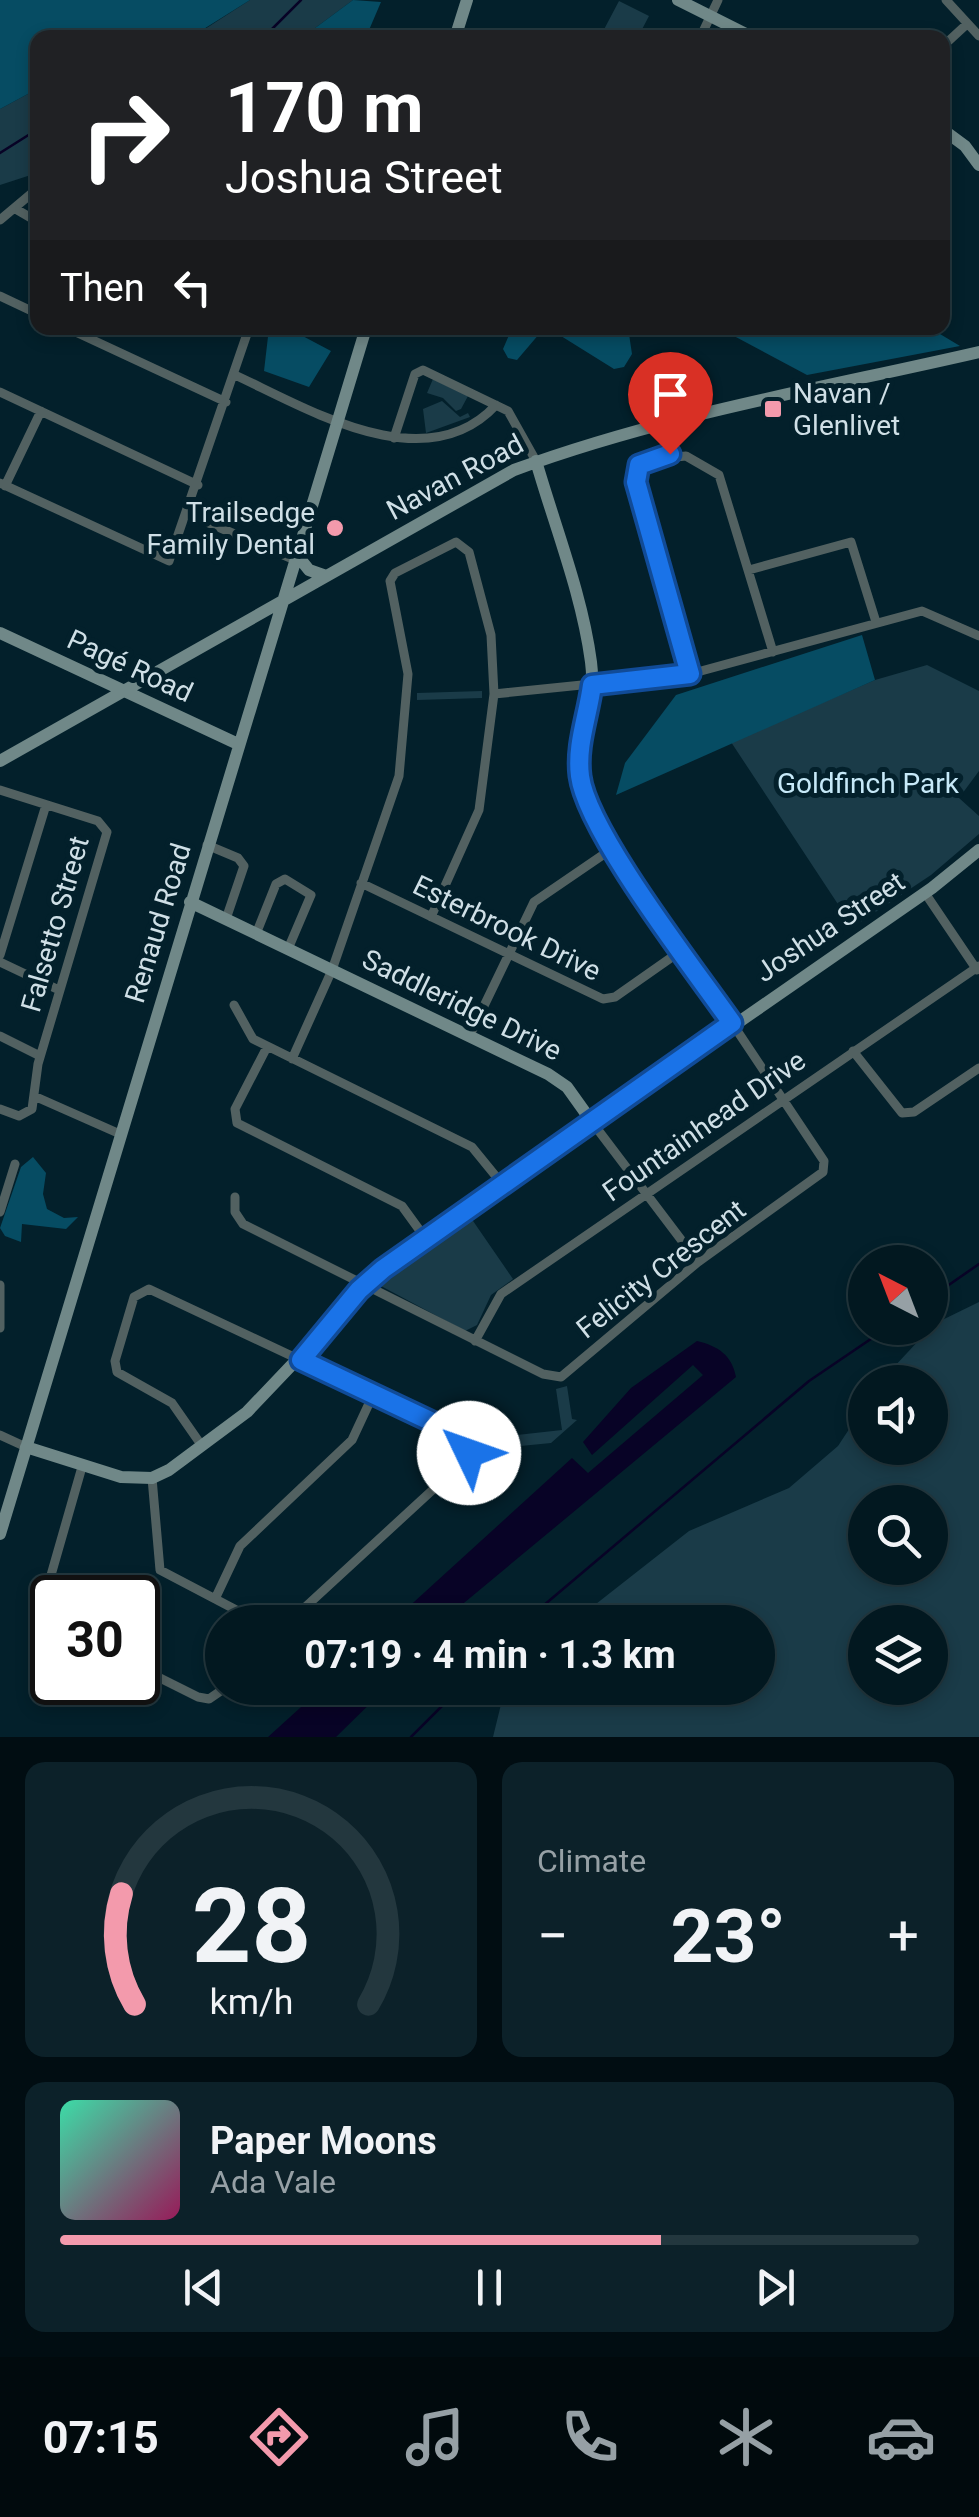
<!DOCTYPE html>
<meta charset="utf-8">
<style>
body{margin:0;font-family:Roboto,sans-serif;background:#0c2129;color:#f1f3f6;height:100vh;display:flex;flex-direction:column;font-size:38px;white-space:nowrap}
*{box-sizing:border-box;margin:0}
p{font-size:32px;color:#96a0a5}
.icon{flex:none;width:55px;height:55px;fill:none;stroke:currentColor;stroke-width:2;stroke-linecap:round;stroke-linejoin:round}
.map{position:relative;height:1737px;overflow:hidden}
.side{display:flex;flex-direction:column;gap:25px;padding:25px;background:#010d12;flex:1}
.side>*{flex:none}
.guide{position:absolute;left:30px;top:30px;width:920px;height:305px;border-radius:20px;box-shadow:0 5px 15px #0003,0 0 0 2px #23373e;background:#202124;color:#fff;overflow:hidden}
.needle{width:65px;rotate:318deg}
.tools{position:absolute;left:848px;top:1245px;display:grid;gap:20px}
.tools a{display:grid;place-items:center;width:100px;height:100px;border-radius:50%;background:#021820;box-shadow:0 5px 15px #0003,0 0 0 2px #23373e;font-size:50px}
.speed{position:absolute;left:30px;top:1575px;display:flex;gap:20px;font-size:50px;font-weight:700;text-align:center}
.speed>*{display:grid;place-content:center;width:130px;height:130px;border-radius:50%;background:#021820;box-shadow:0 5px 15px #0003,0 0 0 2px #23373e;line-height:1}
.speed .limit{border:5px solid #111;border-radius:15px;background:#fff;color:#111}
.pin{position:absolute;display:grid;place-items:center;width:85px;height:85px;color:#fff;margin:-102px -42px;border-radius:50% 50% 50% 0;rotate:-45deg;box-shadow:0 0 10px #0007}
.pin .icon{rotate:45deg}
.me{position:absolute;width:110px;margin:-55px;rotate:312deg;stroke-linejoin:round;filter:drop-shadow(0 0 8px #0008)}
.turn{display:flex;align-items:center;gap:35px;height:210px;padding:0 30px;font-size:45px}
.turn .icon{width:130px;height:130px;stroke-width:2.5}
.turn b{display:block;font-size:70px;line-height:85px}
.then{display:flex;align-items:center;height:95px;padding:0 30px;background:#0003;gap:20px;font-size:38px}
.big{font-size:75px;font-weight:700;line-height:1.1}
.side .tile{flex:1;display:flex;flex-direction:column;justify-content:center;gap:15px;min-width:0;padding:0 35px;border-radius:20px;background:#0c2129}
.side .dial{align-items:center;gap:0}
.dial svg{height:260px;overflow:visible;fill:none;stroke:#23373e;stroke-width:7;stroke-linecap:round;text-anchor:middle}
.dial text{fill:#f1f3f6;stroke:none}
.song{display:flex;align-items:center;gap:30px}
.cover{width:120px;height:120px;border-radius:15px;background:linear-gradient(135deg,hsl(160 70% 55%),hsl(330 70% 35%))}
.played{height:10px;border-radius:5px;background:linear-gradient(90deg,#f39aac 70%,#23373e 70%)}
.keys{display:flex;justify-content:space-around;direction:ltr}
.heat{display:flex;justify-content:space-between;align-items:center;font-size:55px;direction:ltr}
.side .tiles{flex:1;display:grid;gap:25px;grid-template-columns:1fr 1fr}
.tile:last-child{grid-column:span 2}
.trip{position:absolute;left:205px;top:1605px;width:570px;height:100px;border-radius:50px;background:#021820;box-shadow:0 5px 15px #0003,0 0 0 2px #23373e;font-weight:700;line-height:100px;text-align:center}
.dock{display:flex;height:160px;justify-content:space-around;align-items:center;background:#010a0d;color:#96a0a5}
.dock .icon{width:70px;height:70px}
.dock .selected{color:#f39aac}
.dock b{font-size:45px;color:#f1f3f6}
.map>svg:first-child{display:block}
.green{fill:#1a3b48;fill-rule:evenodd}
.forest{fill:#064c63}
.water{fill:#080326}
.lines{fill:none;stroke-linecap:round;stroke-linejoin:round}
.stream{stroke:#080326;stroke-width:2.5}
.street{stroke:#526161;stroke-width:9}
.secondary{stroke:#708888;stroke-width:12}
.route-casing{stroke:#114b97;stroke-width:25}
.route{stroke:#1a73e8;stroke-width:18}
.poi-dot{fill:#f39aac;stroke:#03202b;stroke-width:4}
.labels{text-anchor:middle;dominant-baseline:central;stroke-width:10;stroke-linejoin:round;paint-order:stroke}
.poi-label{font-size:28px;fill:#cfdfe6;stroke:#03202b;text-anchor:start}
.street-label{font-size:28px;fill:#cfdfe6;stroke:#03202b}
.park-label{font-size:28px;fill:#c7e9f8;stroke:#03202b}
</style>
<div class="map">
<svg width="979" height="1737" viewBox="0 0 979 1737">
<rect width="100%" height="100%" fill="#03202b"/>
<path class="green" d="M250,0h103l-50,37 -112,1z
M619,1l30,15 -11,21h-38z
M37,89v84l-37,12v-76z
M433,379l35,17 -7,13 -5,2 -13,-13 -16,-5z
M442,401l18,16 8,-4 2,4 -44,16 -3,-24z
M927,665l52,26v80l-20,27 20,18v18l-48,41 -78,52 -122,-185 144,-62z
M482,691v7l-65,2v-7z
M471,1218l42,61 -22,16 -14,30 -12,6 -84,-45z
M979,1302v435h-486l12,-49h253v-66h-185l116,-91 100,-43 49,-42 27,-41v43h65v-66h-50l54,-58zM865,1502h65v66h-65zM865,1622h65v66h-65z
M567,1386l5,33 5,1 -26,23 -69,7 -1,-11 81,-9 -6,-41z"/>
<path class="forest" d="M0,0h250l-59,37 -153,1 -1,51 -37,20z
M353,0l28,2 -15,35h-63z
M269,328l28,5 34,18 -22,36 -45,-16z
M512,328h109l8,6 3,20 -8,13 -10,2 -53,-33 -21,-3 -23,27 -9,-2 -5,-9z
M719,328h211l30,18 -153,29z
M862,635l13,45 -259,115 9,-32 51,-68z
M33,1157l13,16 -3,21 4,15 17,9 14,-1 -12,12 -44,-5 -1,18 -16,-6 -5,-8 21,-61z"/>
<path class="water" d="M697,1341c21,5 35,14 39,36l-295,245h-49l180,-164 16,15 115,-98 -10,-10 -101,90 -9,-13 48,-54z
M322,1688h64l-50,49h-68z"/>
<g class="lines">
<path class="stream" d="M263,38l38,-38
M0,153l38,-24
M930,1298l49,-34
M524,1622l285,-241 78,-53
M411,1737l49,-49"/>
<path class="street" d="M946,0l33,36
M700,38l18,-38
M942,47l25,-23
M14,208l24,14
M0,220l38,-32
M0,296l38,18
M67,328l159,74
M235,375c73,34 191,106 261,30
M0,392l198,93
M394,438l21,-64 8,-4 85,41 28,50
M0,483l169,78 80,-233
M5,486l36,-75
M188,514l107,46
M749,570l102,-28 25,80
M690,674l-55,-191v-11l11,-12 40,-4 33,19 54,177
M494,694l196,-20 232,-63 57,25
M0,790l98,31 9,11 -69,232 -6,45 -13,7 -19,-7
M207,845l31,13 6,8 -18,53
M361,883l242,116 12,-2 67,-47
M925,893l52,77
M256,934l20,-50 9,-5 26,16 -23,54
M0,955l46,-150
M0,962l59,28
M234,1005l19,34 219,108 31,38
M470,1035l64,-133 79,-54
M0,1036l40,20
M267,1047l-32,62 2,14 165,83 24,33
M853,1051l49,62 12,-1 65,-44
M292,1059l40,-89 67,-194 9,-102 -18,-93 5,-8 61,-31 13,10 22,83 3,59 -15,116 -48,107
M34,1096l86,38
M592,1122l106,140
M235,1197v15l8,12 300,150 18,3 137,-115 125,-90 1,-11 -92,-138
M0,1212l15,-48
M0,1285v43
M475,1341l26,-47 478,-328
M0,1435l26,12
M202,1446l-30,-43 -55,-31 -2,-11 19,-64 15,-8 315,148 5,7 -5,17 -175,161
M152,1478l8,92 99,52
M215,1599l25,-53 112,-106 21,-45
M52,1626l-11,-16 41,-143
M138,1667l60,30 11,2 16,-11"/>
<path class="secondary" d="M678,0l76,38
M455,38l12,-38
M942,129l23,17 14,19
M536,461c19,66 46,133 55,201 8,61 -30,101 7,164l134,197
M297,555l12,15 17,6
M0,633l238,111
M0,761l514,-291c149,-55 309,-82 465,-118
M190,902l358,172 19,13 25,35
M26,1447l95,30 31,1 17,-8 78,-58 136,-143 549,-381 47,-38
M0,1534l366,-1206"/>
</g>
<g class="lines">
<defs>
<path id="route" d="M469,1453l-5,-16 -163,-77 58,-70 24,-21 349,-246c-37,-53 -145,-191 -152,-247 -4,-31 8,-60 12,-91l98,-11 -54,-192 3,-17 31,-11"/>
</defs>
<use href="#route" class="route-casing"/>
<use href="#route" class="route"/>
</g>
<g class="poi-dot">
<rect x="763" y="399" width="20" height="20" rx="5"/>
<circle cx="335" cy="528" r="10"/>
</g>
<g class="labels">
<g class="poi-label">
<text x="793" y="393">Navan /<tspan x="793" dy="32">Glenlivet</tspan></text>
<text x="315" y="512" text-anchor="end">Trailsedge<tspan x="315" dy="32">Family Dental</tspan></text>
</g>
<g class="street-label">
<text transform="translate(455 477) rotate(-28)">Navan Road</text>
<text transform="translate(130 666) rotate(25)">Pagé Road</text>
<text transform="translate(158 923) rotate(-73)">Renaud Road</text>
<text transform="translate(55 924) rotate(-74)">Falsetto Street</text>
<text transform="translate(830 927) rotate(-34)">Joshua Street</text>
<text transform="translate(507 928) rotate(26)">Esterbrook Drive</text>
<text transform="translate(462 1005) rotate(26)">Saddleridge Drive</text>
<text transform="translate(704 1126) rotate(-35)">Fountainhead Drive</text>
<text transform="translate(661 1269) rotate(-38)">Felicity Crescent</text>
</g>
<g class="park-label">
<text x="868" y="783">Goldfinch Park</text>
</g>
</g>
</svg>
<div class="tools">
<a><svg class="needle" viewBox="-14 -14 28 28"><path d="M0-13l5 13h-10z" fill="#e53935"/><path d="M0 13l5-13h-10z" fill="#96a0a5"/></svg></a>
<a><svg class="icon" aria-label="sound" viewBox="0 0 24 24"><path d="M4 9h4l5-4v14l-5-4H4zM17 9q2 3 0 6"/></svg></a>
<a><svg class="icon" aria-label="search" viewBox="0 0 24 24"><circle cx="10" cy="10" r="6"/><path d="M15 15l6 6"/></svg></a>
<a><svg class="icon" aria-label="layers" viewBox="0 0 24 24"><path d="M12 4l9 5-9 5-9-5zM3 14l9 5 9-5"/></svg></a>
</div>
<div class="speed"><div class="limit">30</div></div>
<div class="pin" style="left:670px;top:454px;background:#d93025"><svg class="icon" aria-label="arrive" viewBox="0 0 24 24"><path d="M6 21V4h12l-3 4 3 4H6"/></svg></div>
<svg class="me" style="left:469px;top:1453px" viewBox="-20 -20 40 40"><circle r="19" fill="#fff"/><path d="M0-13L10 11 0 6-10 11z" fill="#1a73e8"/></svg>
<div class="trip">07:19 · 4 min · 1.3 km</div>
<div class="guide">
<div class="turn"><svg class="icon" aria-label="right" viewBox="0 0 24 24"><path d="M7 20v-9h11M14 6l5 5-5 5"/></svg><div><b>170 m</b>Joshua Street</div></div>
<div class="then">Then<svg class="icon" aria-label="left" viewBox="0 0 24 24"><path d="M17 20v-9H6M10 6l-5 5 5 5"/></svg></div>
</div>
</div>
<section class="side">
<div class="tiles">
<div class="tile dial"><svg viewBox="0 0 100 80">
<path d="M14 69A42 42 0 1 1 86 69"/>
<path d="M14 69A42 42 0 0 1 10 35" stroke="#f39aac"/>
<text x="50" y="56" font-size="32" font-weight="700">28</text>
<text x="50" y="72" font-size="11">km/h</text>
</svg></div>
<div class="tile"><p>Climate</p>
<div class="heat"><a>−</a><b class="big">23°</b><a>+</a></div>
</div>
<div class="tile">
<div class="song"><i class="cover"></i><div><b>Paper Moons</b><p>Ada Vale</p></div></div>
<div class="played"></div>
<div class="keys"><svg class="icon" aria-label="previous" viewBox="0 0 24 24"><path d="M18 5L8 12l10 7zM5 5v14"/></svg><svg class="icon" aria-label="pause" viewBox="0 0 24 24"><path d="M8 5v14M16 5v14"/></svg><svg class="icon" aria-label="next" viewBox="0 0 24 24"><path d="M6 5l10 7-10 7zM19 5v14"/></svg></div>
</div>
</div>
</section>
<nav class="dock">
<b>07:15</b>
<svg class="icon selected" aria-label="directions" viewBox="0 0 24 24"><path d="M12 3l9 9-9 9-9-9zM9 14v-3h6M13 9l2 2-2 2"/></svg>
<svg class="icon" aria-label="music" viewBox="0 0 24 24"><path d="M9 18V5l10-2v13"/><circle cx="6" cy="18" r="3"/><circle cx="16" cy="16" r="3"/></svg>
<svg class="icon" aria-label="phone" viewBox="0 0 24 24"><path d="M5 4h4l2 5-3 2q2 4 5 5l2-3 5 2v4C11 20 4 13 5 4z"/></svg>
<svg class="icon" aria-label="climate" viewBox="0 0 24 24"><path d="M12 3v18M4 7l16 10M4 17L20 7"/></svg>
<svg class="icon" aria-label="car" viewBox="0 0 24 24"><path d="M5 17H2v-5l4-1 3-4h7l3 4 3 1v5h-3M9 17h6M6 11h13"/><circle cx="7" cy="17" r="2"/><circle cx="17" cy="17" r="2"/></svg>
</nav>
